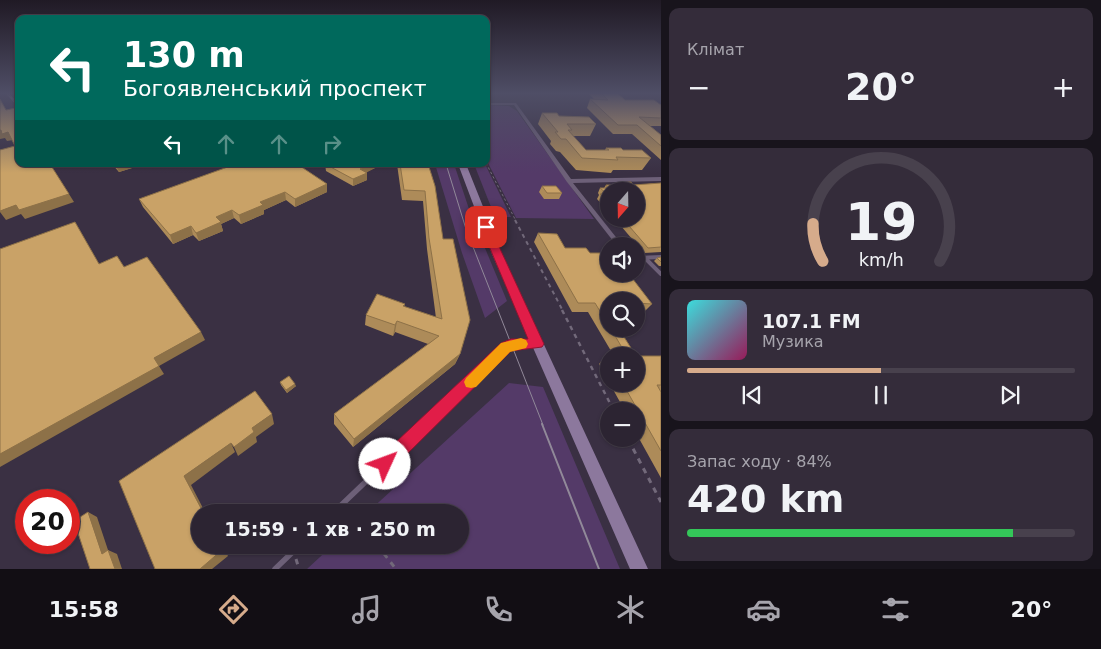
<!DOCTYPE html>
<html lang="uk">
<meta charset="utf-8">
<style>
body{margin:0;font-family:"DejaVu Sans",sans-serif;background:#342c3a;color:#f1f3f6;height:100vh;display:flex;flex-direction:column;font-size:19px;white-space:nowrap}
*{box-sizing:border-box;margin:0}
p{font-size:16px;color:#a6a4ac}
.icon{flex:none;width:28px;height:28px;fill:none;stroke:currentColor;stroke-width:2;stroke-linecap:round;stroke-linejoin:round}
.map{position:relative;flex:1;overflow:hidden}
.sheet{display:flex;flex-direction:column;gap:8px;padding:8px;background:#18141c;width:440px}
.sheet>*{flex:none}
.top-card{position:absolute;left:15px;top:15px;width:475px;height:152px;border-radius:10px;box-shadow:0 1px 4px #0004,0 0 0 1px #48414d;background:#00695c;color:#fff;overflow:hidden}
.needle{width:32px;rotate:200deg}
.tools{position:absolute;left:600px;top:182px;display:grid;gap:10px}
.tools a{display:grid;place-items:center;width:45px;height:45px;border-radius:50%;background:#2c2432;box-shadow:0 1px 4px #0004,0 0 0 1px #48414d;font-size:25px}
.speed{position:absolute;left:15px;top:489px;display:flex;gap:10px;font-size:25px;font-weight:700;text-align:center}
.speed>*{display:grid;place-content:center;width:65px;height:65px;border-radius:50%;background:#2c2432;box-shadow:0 1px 4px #0004,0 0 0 1px #48414d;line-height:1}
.speed .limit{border:8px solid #d22;background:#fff;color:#111}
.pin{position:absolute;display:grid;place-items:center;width:42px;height:42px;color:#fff;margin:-21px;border-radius:10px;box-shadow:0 2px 8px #0006}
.me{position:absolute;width:55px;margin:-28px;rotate:47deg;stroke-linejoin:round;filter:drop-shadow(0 0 4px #0008)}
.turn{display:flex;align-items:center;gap:18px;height:105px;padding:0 25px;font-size:22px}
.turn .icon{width:65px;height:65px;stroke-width:2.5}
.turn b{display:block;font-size:35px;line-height:42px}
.lanes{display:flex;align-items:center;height:48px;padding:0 25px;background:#0003;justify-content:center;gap:25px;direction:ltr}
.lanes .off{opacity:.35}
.big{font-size:38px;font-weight:700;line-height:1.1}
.sheet .tile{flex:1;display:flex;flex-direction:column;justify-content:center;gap:8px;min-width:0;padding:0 18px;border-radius:10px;background:#342c3a}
.sheet .dial{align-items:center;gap:0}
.dial svg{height:130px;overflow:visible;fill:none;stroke:#48414d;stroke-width:7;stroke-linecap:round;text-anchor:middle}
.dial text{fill:#f1f3f6;stroke:none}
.song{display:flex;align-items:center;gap:15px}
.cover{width:60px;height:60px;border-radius:8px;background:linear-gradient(135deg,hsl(180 70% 55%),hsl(330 70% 35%))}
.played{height:5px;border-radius:2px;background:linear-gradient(90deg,#d6ab8b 50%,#48414d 50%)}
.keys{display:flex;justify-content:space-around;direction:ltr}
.heat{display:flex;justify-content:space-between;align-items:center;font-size:28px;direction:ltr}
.charge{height:8px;border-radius:4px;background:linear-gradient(90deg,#34c759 84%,#48414d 0)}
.trip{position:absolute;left:191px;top:504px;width:278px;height:50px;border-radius:25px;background:#2c2432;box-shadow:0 1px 4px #0004,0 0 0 1px #48414d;font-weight:700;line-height:50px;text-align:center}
.menu{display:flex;height:80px;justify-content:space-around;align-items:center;background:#120e14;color:#a6a4ac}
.menu .icon{width:35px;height:35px}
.menu .selected{color:#d6ab8b}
.menu b{font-size:22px;color:#f1f3f6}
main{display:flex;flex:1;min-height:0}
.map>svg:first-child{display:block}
.green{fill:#543a68}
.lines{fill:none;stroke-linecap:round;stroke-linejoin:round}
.path-far3{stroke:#72697a;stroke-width:1;stroke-dasharray:2.5 2.5;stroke-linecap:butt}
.path-far2{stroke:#72697a;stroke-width:2;stroke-dasharray:4 4;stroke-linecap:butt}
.path-far1{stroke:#72697a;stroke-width:2.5;stroke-dasharray:4.5 4.5;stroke-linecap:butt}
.path{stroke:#72697a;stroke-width:3;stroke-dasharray:5.5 5.5;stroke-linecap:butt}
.lane-far2{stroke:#6d6078;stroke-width:4}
.lane-far1{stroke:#6d6078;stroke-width:4.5}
.lane{stroke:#6d6078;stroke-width:5.5}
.street{fill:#6d6078;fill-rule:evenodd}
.secondary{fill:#8c789d;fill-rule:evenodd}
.tram-far1{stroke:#918999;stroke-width:1}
.tram{stroke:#918999;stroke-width:2}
.rail-casing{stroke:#918999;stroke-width:2.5}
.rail{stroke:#3a3043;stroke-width:1;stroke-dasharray:4.5;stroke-linecap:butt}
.wall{fill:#ad8b59}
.shaded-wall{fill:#8d7148}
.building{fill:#c9a267;stroke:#8d7148}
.route{fill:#e11d48;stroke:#92132f}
.slow{fill:#f59e0b}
</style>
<main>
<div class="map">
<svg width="661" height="569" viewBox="0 0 661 569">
<rect width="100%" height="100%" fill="#3a3043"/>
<path class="green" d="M486,105l23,1 8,5 77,108 -78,-1 -30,-59z
M435,164h19l16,48 37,89 -22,17 -23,-65z
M474,164h11l26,53h-16z
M509,383l34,4 77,182h-313l26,-24h127v-33h-92z"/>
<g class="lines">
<path class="path-far3" d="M486,163l30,58"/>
<path class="path-far2" d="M515,220l48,91"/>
<path class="path-far1" d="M562,310l52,101"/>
<path class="path" d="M628,439l33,63
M377,545l19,24
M296,559l3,10"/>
<path class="lane-far2" d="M645,258l16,16"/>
<path class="lane-far1" d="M424,425l82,-78 29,-3"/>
<path class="lane" d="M334,512l92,-88
M275,569l25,-24"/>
<path class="street" d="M486,103h30l55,76 90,-2v4l-88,2 50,63h-6l-50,-64 -53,-77h-28z
M661,255v4l-25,1v-4z"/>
<path class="secondary" d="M458,164h8l36,90 146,315h-18l-138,-315z"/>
<path class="tram-far1" d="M446,164l20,65 77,196"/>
<path class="tram" d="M542,424l57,145"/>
<defs>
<path id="rail" d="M7,93l12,13"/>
</defs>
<use href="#rail" class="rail-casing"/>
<use href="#rail" class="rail"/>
</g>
<path class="wall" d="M588,93h29l8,7 36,5v21h-11l11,9v25l-29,-26h-19l-26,-26 3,-9 5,1z
M542,113l54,11 -6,12h-17l13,14h19l1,-2 17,2 28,8 -9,12h-29l-2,3 -35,-3 -16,-18 -4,-1 -6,-7 1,-3 -13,-17z
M112,164h19l1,4 -13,4z
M325,164l50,4 -9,4 1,1v7l-14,6 -27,-15z
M397,164h24l39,190 -5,10 -102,83 -19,-23v-10l94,-70 -33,-12 -2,4 -28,-11 1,-10 39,-11 -1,3 32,11 -9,-69 -4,-48 -21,-1z
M620,183l13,2 28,-2v69l-17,1 -29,-34h21l-27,-28v21l-12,-13 2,-4 -1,-2 2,-5h4l2,-3h13z
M327,184v8l-32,15 -9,-7 -22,10v4l-23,10 -7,-6 -13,6 2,7 -24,10 -6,-6 -20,9 -30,-37 -4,-8z
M542,186l20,7 -3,6h-15l-5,-7z
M538,233l27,15 25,5 19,21 43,30 -8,8h-8v-11h-27v28h10l17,27h25v122l-25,-45v-22h-11l-15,-27h26l-27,-28v26l-10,-18 7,-9 8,1 -26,-44h-16l-38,-70z
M661,257v9h-2l-5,-5 3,-3z
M280,382l16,4 -9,7 -6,-8z"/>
<path class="shaded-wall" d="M0,130l8,2 5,8 -6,1 -2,-3 -5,1z
M115,164h16l1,4 -13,4z
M370,164h6l-1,4 -15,8v-7z
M367,173v7l-14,6v-7z
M327,184v8l-32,15v-8z
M285,192l1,8 -22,10v4l-23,10 -2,-9 21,-13z
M69,194l5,8 -49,17 -4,-5 -15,6 -6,-8v-1l16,-6z
M232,210l2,8 -13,6 2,7 -24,10 -3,-8 20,-16z
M191,226l2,9 -20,9 -3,-9z
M397,321l-2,11 -2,4 2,-11z
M201,332l4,8 -46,26 5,8 -164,93v-13l154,-96z
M460,354l-5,10 -102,83 1,-8z
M295,384l1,2 -9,7 -1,-3z
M272,414l2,10 -18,13 1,5 -19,14 -4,-9 18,-19z
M231,443l4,9 -44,33 14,27h-2l-19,-36z
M88,512l9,5 11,33 9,4 5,15h-7l-13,-15z
M220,545h2l6,11 -16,13h-12z"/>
<path class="building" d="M601,93h16l8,7h29l7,5v13l-22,-1 22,18v11l-24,-21h-19l-28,-26 18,1z
M0,99l6,11 10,-2 3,4v6l-2,1 2,4v41h31l19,30 -50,16 -3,-5 -16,6v-61l15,-4 -7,-14 -6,2 -1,-4h-1z
M542,113h15l2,3 30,1 7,7h-29l5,6h-4l18,20h23l-3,-2h15l2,2h19l9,8 -35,-1 2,3 -36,-2 -16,-19h-5l-6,-7h3z
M236,164h61l30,20 -32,15 -10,-7 -25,10 3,3 -24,10 -7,-5 -16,7 5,5 -25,11 -5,-7 -21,9 -31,-36z
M325,164h45l-10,5 7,4 -14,6z
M400,164h21l1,3h7l6,19 8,53h10l17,81 -10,34 -106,85 -20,-25 105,-78 -42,-15 -2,4 -29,-10 11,-21 28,10 -2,2 39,13 -13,-81 -4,-47 -21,-1z
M631,182l2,3 28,-2v64l-13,1 -25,-29h13v-28h-27v12l-9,-9 6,-1 -6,-5h8l-2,-3h17l-3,-2z
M542,186h14l6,7h-15z
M75,222l24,42 18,-8 7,11 23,-10 54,75 -47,26 5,8 -159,88v-205z
M538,233l19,1 8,14h21l4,5h10l9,12v9h20l23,30 -16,-1v-2h-27v2h-6l6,9v14l-14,-23h-17z
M661,257v5l-4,-4z
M611,329h8l17,27h25v29h-4l4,7v59l-38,-67h13v-28h-27v3l-3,-4 21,1z
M289,376l6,8 -9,6 -6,-8z
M255,391l17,23 -20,14 2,4 -20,15 -3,-4 -47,33 19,36h-3v33h20l2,5 -22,19h-45l-36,-88z
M88,512l14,42 6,-4 7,19h-25l-16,-48z"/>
<linearGradient id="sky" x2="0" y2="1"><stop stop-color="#201a25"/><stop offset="0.54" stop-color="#4f4e66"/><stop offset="1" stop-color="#4f4e66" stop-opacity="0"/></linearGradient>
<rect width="661" height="173" fill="url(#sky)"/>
<path class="route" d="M486,224l4,3 54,117 -2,3 -31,4 -120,119 -6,2 -6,-2 -2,-6 2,-6 122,-115 10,-4h17l-47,-112z"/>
<path class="slow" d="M521,338l5,2 2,4 -2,4 -16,4 -34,35 -5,1 -5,-1 -2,-5 2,-4 35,-35z"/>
</svg>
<div class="tools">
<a><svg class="needle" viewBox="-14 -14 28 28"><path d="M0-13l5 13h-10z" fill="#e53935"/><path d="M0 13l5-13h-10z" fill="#a6a4ac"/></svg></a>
<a><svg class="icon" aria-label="sound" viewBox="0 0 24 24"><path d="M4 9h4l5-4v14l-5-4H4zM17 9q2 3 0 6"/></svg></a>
<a><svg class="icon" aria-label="search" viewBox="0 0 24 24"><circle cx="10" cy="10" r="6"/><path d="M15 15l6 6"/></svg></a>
<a>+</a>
<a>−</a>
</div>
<div class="speed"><div class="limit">20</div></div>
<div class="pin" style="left:486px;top:227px;background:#d93025"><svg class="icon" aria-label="arrive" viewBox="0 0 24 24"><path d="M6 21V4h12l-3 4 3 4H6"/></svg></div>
<svg class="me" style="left:385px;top:464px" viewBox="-20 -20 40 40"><circle r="19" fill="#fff"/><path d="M0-13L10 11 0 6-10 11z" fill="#e11d48"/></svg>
<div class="trip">15:59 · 1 хв · 250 m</div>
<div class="top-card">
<div class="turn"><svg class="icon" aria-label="left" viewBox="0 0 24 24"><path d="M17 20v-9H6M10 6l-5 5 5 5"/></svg><div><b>130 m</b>Богоявленський проспект</div></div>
<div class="lanes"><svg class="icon" aria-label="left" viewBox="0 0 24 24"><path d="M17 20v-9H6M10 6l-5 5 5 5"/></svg><svg class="icon off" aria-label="ahead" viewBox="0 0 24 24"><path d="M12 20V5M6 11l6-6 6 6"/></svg><svg class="icon off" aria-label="ahead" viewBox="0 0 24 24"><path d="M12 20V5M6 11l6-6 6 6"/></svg><svg class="icon off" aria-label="right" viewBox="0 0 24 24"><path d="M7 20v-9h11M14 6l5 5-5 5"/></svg></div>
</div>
</div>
<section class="sheet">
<div class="tile"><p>Клімат</p>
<div class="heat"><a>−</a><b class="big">20°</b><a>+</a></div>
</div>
<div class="tile dial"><svg viewBox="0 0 100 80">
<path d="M14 69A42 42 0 1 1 86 69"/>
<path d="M14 69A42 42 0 0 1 8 46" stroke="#d6ab8b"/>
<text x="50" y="56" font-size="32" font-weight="700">19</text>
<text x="50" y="72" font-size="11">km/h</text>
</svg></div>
<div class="tile">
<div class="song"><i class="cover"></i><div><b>107.1 FM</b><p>Музика</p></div></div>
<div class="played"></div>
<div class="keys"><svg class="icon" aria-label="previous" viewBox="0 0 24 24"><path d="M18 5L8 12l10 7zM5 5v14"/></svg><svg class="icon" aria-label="pause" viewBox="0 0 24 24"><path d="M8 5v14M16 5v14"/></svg><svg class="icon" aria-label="next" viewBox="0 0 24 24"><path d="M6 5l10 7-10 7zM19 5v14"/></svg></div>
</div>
<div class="tile"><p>Запас ходу · 84%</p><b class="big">420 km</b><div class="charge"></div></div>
</section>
</main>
<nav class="menu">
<b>15:58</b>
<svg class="icon selected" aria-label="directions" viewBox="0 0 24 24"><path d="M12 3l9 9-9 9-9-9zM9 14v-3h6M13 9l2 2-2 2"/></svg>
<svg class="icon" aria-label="music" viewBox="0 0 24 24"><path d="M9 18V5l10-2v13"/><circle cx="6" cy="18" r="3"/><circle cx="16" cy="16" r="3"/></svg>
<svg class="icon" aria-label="phone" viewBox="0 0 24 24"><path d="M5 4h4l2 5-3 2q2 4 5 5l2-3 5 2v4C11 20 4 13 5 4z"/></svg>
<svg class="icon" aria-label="climate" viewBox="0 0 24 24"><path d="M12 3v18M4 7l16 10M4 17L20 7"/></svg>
<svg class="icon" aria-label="car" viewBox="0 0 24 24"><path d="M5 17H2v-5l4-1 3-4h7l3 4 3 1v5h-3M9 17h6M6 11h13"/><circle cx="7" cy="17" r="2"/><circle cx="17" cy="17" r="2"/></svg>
<svg class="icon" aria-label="filters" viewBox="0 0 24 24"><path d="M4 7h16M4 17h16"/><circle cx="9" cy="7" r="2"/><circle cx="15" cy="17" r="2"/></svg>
<b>20°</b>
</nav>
